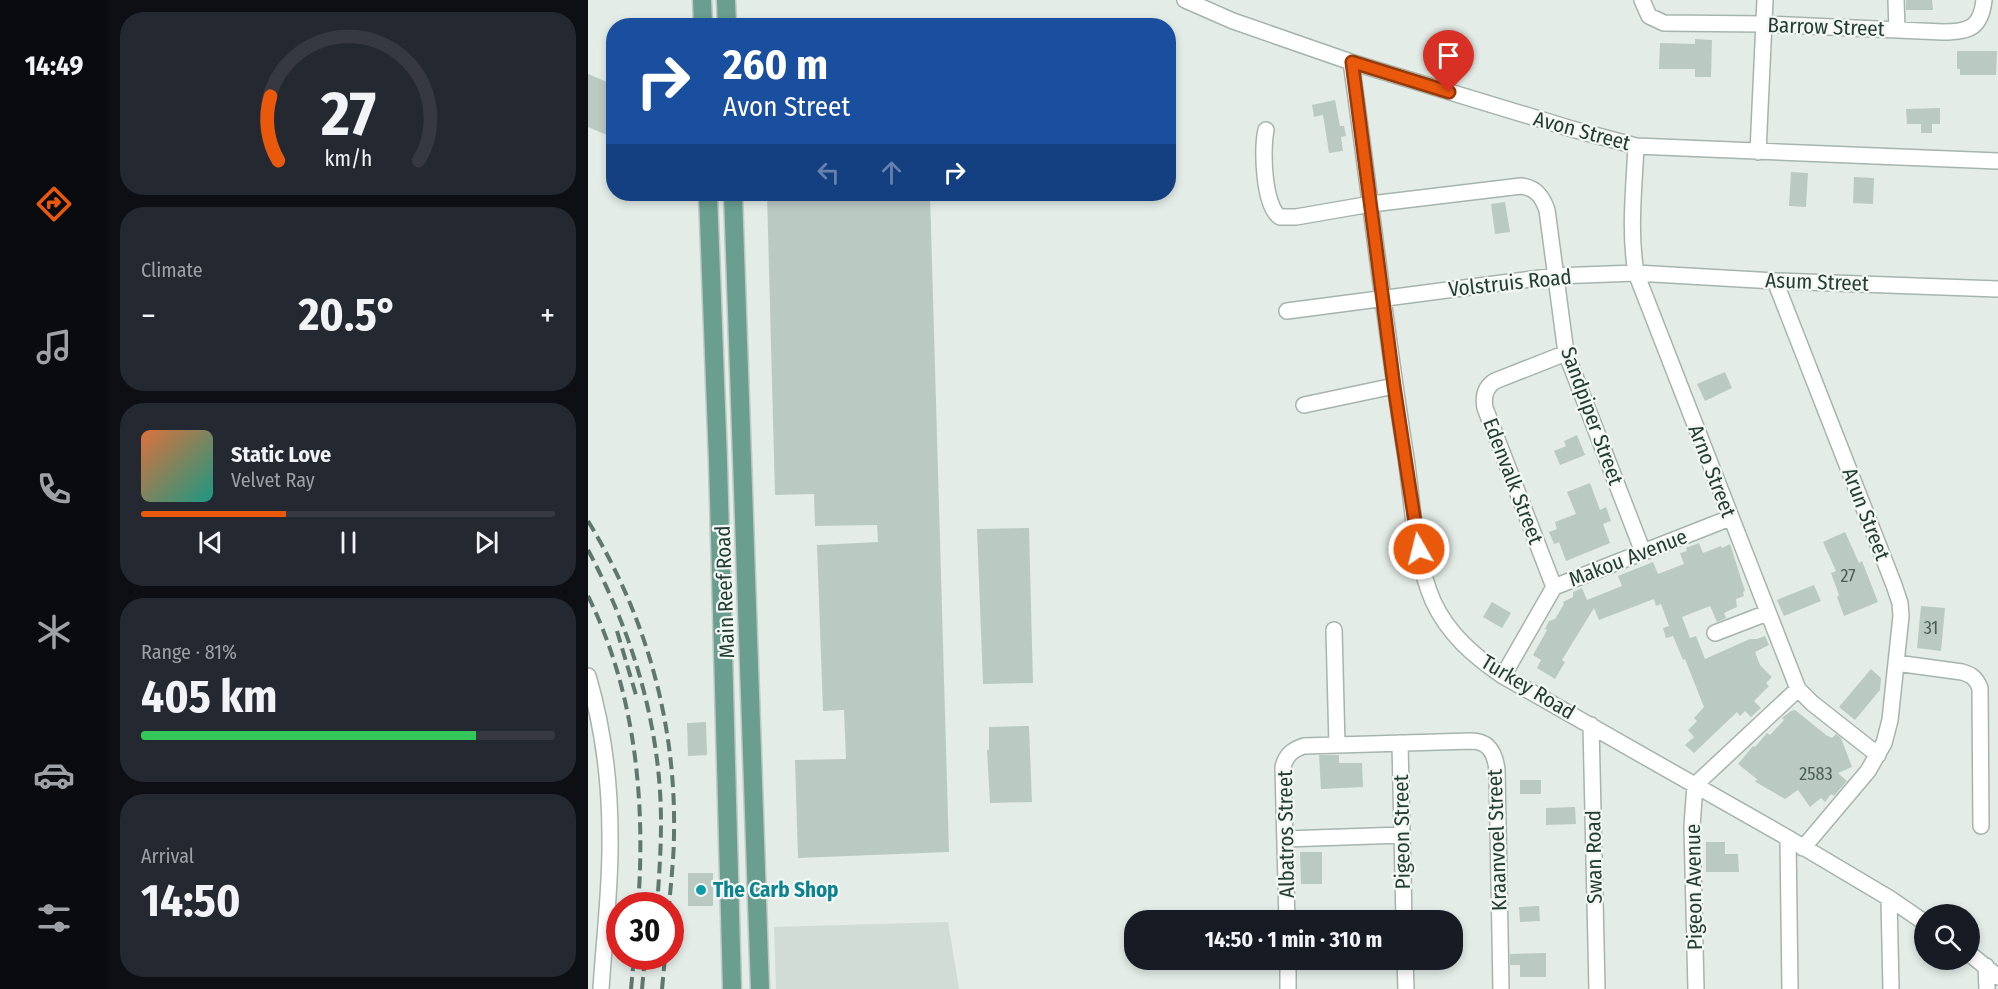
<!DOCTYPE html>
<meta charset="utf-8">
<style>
body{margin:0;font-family:"Fira Sans Condensed",sans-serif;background:#242831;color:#f1f3f6;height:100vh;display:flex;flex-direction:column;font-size:22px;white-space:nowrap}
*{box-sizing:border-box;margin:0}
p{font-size:20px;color:#9ea1a6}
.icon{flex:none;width:33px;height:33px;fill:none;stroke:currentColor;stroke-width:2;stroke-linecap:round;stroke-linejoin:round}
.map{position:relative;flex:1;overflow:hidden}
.sheet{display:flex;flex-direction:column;gap:12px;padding:12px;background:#0d0f14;width:480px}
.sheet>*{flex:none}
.banner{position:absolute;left:18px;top:18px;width:570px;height:183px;border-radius:24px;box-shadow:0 3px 9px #0003;background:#1a4fa0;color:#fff;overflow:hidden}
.controls{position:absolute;left:1326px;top:904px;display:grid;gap:12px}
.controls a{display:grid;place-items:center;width:66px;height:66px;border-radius:50%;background:#171b24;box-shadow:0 3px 9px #0003;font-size:30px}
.speed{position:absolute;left:18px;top:892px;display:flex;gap:12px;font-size:30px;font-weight:700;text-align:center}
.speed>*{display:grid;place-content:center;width:78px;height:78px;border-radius:50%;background:#171b24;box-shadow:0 3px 9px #0003;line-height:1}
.speed .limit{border:9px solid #d22;background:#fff;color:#111}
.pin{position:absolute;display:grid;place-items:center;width:51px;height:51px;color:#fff;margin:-62px -26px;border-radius:50% 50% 50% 0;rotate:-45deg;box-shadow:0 0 6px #0007}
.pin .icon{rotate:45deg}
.me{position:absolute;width:66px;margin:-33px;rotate:352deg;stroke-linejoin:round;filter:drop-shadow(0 0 4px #0008)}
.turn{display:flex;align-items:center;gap:21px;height:126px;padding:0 18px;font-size:27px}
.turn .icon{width:78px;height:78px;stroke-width:2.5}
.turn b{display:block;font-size:42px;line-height:51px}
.lanes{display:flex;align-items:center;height:57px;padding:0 18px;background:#0003;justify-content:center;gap:30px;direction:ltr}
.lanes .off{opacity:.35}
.big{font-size:45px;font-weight:700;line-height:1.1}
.sheet .card{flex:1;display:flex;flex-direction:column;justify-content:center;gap:9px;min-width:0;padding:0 21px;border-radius:24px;background:#242831}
.sheet .dial{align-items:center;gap:0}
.dial svg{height:156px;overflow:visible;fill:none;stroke:#363941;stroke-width:7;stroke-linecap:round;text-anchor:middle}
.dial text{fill:#f1f3f6;stroke:none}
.song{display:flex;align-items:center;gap:18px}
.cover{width:72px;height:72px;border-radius:9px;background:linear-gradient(135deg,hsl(20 70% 55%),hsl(170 70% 35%))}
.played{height:6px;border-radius:3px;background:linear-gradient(90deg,#ea580c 35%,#363941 35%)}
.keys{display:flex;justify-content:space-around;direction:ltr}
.heat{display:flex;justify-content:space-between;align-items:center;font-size:33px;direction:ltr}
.charge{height:9px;border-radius:4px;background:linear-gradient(90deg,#34c759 81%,#363941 0)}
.trip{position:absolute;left:536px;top:910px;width:339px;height:60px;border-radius:24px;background:#171b24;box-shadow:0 3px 9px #0003;font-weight:700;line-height:60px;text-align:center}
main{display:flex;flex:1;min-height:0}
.menu{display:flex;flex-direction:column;width:108px;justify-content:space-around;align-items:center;background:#090b0e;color:#9ea1a6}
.menu .icon{width:42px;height:42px}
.menu .active{color:#ea580c}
.menu b{font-size:27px;color:#f1f3f6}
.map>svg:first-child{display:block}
.built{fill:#d1dcd6}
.building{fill:#bbc9c3}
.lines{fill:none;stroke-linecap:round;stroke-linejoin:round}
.minor-casing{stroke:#a6b4ae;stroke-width:18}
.primary-casing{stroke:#c1c8c6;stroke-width:21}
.minor{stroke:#fff;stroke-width:15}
.primary{stroke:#6a9f8f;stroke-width:18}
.rail{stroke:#5e776f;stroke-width:4;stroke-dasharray:12 6;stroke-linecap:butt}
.route-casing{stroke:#983908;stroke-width:15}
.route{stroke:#ea580c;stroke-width:10}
.culture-dot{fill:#0f9aa8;stroke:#f3f8f5;stroke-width:2}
.labels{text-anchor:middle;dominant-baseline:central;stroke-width:4.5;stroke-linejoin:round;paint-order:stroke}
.number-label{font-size:18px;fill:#495f58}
.street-label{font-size:21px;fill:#233c34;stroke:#f3f8f5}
.culture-label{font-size:21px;font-weight:bold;fill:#0d838f;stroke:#f3f8f5;text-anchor:start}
</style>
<main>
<nav class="menu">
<b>14:49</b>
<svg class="icon active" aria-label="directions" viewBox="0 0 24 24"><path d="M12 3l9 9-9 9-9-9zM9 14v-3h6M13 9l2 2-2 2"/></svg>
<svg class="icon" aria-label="music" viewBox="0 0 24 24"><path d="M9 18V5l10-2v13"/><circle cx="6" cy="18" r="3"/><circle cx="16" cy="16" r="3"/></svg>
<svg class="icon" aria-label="phone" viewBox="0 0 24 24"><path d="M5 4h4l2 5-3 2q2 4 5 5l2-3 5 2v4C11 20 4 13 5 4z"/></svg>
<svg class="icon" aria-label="climate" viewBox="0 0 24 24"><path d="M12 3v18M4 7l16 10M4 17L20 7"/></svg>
<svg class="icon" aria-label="car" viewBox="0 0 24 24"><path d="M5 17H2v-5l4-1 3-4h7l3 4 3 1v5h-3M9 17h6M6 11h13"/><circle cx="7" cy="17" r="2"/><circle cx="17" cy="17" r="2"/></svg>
<svg class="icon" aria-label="filters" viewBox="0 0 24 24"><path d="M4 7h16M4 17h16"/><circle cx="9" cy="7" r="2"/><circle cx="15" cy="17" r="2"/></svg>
</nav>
<section class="sheet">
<div class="card dial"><svg viewBox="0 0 100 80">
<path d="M14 69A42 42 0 1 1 86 69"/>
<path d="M14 69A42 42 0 0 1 10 36" stroke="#ea580c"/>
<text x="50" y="56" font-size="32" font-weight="700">27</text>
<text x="50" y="72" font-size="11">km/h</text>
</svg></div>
<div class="card"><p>Climate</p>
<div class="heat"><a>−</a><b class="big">20.5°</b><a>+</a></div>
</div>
<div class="card">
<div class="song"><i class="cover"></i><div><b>Static Love</b><p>Velvet Ray</p></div></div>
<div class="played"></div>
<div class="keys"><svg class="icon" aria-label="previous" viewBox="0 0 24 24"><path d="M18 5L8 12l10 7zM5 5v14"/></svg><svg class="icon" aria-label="pause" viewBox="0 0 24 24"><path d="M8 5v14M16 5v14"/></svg><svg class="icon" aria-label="next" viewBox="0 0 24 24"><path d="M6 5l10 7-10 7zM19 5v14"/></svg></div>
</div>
<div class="card"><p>Range · 81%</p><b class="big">405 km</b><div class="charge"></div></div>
<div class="card"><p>Arrival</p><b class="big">14:50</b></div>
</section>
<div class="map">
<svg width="1410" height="989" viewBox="0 0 1410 989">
<rect width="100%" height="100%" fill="#e3ece7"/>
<path class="built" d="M360,922l11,67h-183l-2,-62z"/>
<path class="building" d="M1318,0h26l1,10h-27z
M1107,39l17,1 -1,37h-16v-8h-36l1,-26 35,1z
M1369,51h40l-1,24h-36v-6h-3z
M0,74l26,11v53l-26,-11z
M747,100l5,26h4l2,10 -5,1 2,14 -14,2 -6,-38 -9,2 -2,-12z
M1352,108v16h-8v9h-11v-9h-14l-1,-15z
M1203,172l17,1 -2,34 -17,-1z
M1266,177l20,1 -1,26 -20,-1z
M179,194h163l19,658 -151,6 -3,-98 51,-1 -2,-49 -21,1 -6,-166 61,-3 -1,-17 -62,1 -1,-32 -39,1z
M917,202l5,30 -15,2 -4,-30z
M1137,372l7,16 -27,13 -8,-17z
M989,435l8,20 -25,10 -6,-14 12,-5 -2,-5z
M1002,483l10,27 6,-3 5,14 -8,3 7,19 -44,18 -7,-19 -5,2 -5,-12 8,-3 -2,-7 21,-8 -9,-22z
M441,528l4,155 -50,1 -6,-155z
M1257,532l14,31 3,-2 16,41 -34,14 -7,-19 2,-2 -8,-22 5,-2 -13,-29z
M1111,543l4,10 18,-7 1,2 8,-4 15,47 -2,1 1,4 -8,3 1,8 -13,6 2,5 -9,4 -7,-16 -28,11 8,21 6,-2 9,23 45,-20h7l8,-3 4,9 -14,7 5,13 12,12 -6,6 3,3 -15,15 7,7 -10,9 -6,-6 -5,5 -3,-4 -43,41 -9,-8 9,-8 -6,-7 9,-9 -3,-3 10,-11 -19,-48 -2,1 -10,-24 -7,2 -3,-10 6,-2 -8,-22 -5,2 -2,-7 -55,21 -5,-12 -32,52 3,2 -10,17 -18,-11 4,-8 -8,-5 14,-25 -2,-1 4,-8 6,-2 9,-15 -1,-2 10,-5v-5l9,-4 5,12 35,-14 -4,-10 35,-14 5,12 26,-10 -4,-11 7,-2 -1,-3z
M1226,585l7,16 -37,15 -7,-16z
M904,602l19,11 -9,15 -19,-11z
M1333,606l24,2 -4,43 -24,-3z
M1283,669l10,9 -1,12 -25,30 -16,-13z
M1207,710l31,25 6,3 4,-4 5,4 11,29 -14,6 9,8 -13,15 -3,-2 -6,8 -4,-4 -11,9 -12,-17 -13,9 -31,-18 4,-1 -20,-16 15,-18 2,1 12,-14 3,2 14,-15 -2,-2 9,-7z
M118,722l1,33 -19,1 -1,-33z
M441,726l3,76 -42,1 -3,-53h2v-23z
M731,755h20v8h23l1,24 -42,2z
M932,780h21v14h-21z
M987,807l1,17 -30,1v-17z
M1118,842h19v12h13l1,18h-33z
M712,852h22v32h-21z
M100,873h25v33h-25z
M951,906l1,15 -20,1 -1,-15z
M958,953v24h-26v-12h-10v-11z"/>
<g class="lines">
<defs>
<path id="minor" d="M597,0l48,21 118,41 221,67 64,17 362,15
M1054,0l7,16 15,7 100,1 179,8c26,0 38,-4 41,-32
M1308,0l1,30
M763,62c19,132 34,265 55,396 7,47 8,99 27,143 15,33 41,55 70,75l285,162 101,60 35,24
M678,130c-4,18 -3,76 14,87h16l75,-13 150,-18c15,2 21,10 26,24l19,143 77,199
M1048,146c-2,43 -7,85 0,127l162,416 14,14 66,52
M1170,152l7,-152
M1187,281l119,304 6,18 1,13 -11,104 -6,23 -16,28 -65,77
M699,311l268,-35 81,-3 139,8 223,8
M716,405l90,-19
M966,587l-69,-179c-2,-11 0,-21 10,-27l71,-28
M746,630l3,115
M1127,633l52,-20
M1308,663l66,9c10,3 14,6 18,16l1,138
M0,676c15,51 22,107 22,160 1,51 -6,103 -9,153
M915,676l51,-89 176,-69
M1003,725l6,264
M812,743l4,178
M1107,785l-3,41 4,163
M1107,785l103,-96
M1200,838l2,151
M697,839l117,-4
M1301,898l2,91
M699,921l-4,-154c3,-12 9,-17 21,-21l167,-5c18,0 24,12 26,29l4,219
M1382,954l28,23
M700,960v29
M817,960l1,29
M1398,966l1,23"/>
<path id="primary" d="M114,0l1,26
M138,0l1,26
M120,194l10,267 14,528
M145,194l27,795"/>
</defs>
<use href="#minor" class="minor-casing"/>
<use href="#primary" class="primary-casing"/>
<use href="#minor" class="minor"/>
<use href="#primary" class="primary"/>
<path class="rail" d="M0,521c58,95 88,202 86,312 0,24 -3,49 -5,73
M0,550c45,84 73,177 73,273 0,28 -2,55 -4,83
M0,596c47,95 58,205 50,310
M29,631l19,64
M43,989l3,-32
M54,989l3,-32
M74,989l3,-32"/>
</g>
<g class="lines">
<defs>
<path id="route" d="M831,549l-25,-163 -42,-324 97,30"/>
</defs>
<use href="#route" class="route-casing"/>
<use href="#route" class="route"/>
</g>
<circle class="culture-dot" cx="113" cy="890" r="6"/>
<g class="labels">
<g class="number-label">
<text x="1260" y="576">27</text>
<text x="1343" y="628">31</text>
<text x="1228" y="774">2583</text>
</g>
<g class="street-label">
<text transform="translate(1238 27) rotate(2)">Barrow Street</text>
<text transform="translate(994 131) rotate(15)">Avon Street</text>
<text transform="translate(1229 282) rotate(2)">Asum Street</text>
<text transform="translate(922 283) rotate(-6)">Volstruis Road</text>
<text transform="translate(1004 416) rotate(70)">Sandpiper Street</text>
<text transform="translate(1124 471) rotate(69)">Arno Street</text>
<text transform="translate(925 481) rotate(69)">Edenvalk Street</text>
<text transform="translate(1278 514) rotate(69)">Arun Street</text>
<text transform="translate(1040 558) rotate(-21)">Makou Avenue</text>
<text transform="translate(137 592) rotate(-92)">Main Reef Road</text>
<text transform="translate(940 687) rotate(31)">Turkey Road</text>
<text transform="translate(814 832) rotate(-91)">Pigeon Street</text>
<text transform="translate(698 834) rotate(-91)">Albatros Street</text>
<text transform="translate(909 840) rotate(-92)">Kraanvoel Street</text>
<text transform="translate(1006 857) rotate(-91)">Swan Road</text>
<text transform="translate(1106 887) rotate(-91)">Pigeon Avenue</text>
</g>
<g class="culture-label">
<text x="125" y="890">The Carb Shop</text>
</g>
</g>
</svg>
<div class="controls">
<a><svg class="icon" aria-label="search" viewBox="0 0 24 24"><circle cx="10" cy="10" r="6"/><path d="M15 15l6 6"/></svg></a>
</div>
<div class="speed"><div class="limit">30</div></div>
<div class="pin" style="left:861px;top:92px;background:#d93025"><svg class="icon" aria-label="arrive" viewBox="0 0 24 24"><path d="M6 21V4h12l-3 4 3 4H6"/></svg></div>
<svg class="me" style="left:831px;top:549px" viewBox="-20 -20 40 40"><circle r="17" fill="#ea580c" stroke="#fff" stroke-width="3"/><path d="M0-11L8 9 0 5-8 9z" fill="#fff"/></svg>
<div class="trip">14:50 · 1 min · 310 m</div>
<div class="banner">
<div class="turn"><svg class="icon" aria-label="right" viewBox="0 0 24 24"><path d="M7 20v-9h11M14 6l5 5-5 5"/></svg><div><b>260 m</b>Avon Street</div></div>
<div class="lanes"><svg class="icon off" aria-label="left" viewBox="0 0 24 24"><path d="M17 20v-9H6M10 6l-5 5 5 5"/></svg><svg class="icon off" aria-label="ahead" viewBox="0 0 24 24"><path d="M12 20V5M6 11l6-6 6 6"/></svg><svg class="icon" aria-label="right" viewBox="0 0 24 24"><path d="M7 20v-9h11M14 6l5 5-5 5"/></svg></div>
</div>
</div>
</main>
